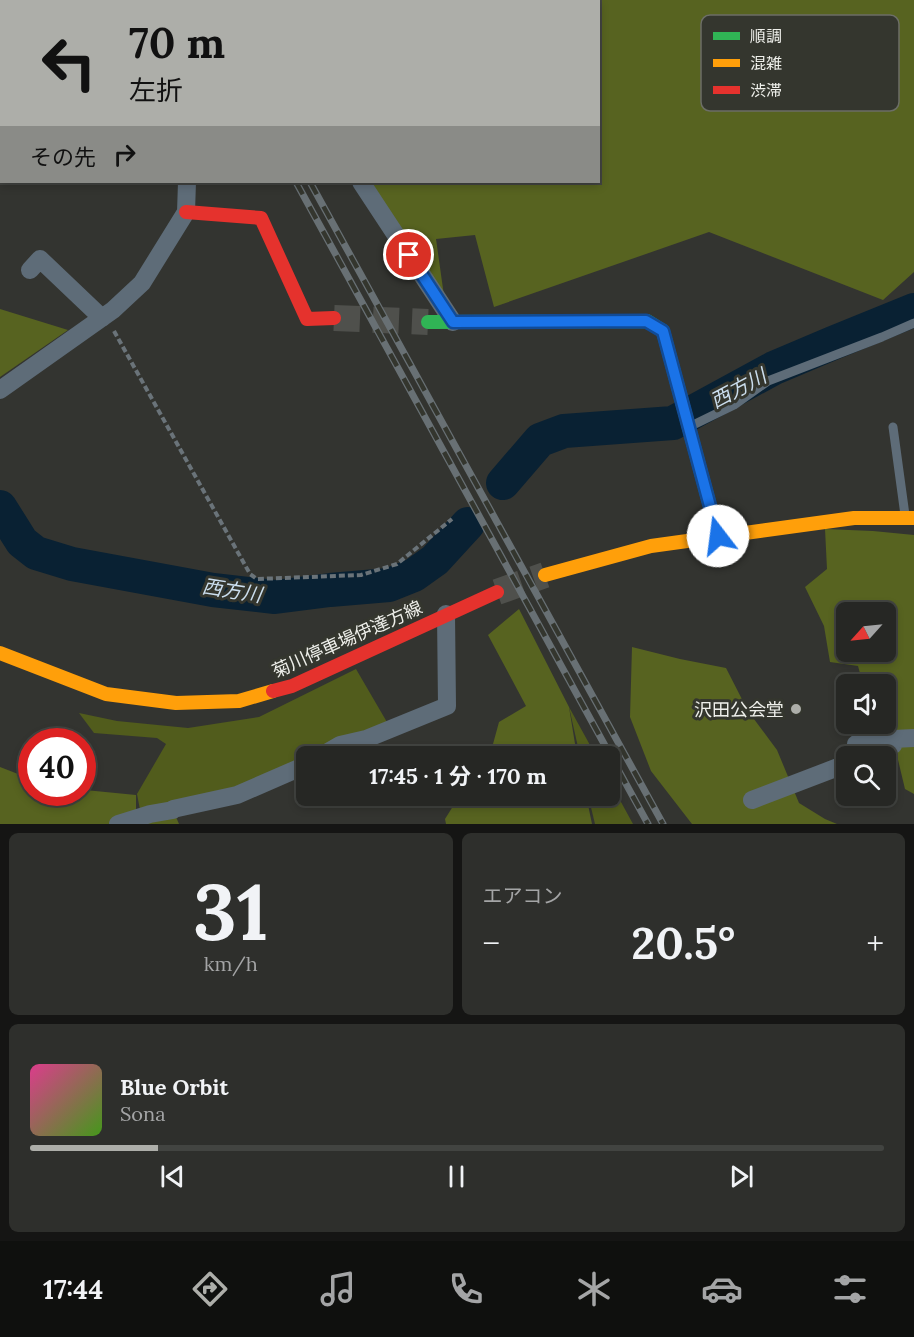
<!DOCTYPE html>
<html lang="ja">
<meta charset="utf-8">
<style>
body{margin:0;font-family:Lora,"Noto Sans JP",serif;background:#2e2f2c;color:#f1f3f6;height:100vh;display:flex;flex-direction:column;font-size:22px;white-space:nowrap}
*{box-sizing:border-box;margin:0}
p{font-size:20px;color:#a4a5a6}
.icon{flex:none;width:33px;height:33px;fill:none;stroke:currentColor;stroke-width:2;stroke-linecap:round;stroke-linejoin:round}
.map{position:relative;height:824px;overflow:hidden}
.drawer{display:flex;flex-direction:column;gap:9px;padding:9px;background:#151514;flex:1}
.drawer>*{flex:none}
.top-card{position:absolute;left:0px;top:0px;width:600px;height:183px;box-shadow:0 3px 9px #0003,0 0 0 2px #424441;background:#adaea9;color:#111;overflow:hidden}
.needle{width:39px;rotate:243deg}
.buttons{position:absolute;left:836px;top:602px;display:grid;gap:12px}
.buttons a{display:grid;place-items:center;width:60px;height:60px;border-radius:9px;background:#262724;box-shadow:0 3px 9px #0003,0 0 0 2px #424441;font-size:30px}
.speed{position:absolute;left:18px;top:728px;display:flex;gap:12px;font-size:30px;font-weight:700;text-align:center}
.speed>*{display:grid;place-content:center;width:78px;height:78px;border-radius:50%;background:#262724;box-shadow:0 3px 9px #0003,0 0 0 2px #424441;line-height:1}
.speed .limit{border:9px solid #d22;background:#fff;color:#111}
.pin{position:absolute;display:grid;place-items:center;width:51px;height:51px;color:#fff;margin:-26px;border:3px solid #fff;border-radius:50%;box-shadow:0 2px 6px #0007}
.me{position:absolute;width:66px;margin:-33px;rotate:345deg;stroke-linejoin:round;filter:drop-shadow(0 0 4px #0008)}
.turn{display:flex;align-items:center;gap:21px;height:126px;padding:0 30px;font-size:27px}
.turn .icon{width:78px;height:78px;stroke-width:2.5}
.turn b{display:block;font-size:42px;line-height:51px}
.then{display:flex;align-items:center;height:57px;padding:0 30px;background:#0003;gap:12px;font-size:22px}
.big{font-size:45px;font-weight:700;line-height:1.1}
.drawer .tile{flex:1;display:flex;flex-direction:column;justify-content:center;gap:9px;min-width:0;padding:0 21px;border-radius:9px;background:#2e2f2c}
.drawer .dial{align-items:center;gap:0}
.dial b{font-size:78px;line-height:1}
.song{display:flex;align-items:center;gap:18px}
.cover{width:72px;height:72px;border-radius:9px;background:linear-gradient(135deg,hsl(330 70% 55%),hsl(100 70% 35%))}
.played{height:6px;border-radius:3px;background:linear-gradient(90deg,#adaea9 15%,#424441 15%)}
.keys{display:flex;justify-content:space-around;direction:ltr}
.heat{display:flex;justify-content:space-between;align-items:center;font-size:33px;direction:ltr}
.drawer .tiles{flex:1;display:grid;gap:9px;grid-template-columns:1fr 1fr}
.tile:last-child{grid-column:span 2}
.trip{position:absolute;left:296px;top:746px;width:324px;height:60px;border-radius:9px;background:#262724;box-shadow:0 3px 9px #0003,0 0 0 2px #424441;font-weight:700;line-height:60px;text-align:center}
.tabs{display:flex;height:96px;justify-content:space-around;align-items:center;background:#0f100e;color:#a4a5a6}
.tabs .icon{width:42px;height:42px}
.tabs .current{color:#adaea9}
.tabs b{font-size:27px;color:#f1f3f6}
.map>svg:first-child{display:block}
.green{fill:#515c1c}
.forest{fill:#576320;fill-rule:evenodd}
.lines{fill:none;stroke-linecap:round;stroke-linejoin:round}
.river{stroke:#092133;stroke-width:34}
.secondary-tunnel{stroke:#4f504c;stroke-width:26;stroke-dasharray:26 13;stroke-linecap:butt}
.path{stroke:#6a7379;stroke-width:4;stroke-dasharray:6 3;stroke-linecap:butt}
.lane{stroke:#5e6c78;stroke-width:9}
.street{stroke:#5e6c78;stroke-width:18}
.fast{stroke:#30b455;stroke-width:14}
.slow{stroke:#ff9f0a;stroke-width:14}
.jam{stroke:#e5322d;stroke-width:14}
.rail-casing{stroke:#687074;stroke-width:7}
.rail{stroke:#34362e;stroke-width:4.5;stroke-dasharray:14;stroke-linecap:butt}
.route-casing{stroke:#114b97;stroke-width:15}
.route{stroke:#1a73e8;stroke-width:10}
.poi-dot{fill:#adaea9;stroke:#34362e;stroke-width:2}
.labels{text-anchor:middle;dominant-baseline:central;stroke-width:6;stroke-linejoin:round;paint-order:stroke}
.street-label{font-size:18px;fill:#eeefea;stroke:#34362e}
.poi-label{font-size:18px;fill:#eeefea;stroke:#34362e;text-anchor:end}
.water-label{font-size:20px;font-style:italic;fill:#cbdeee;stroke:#34362e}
.key{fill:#34362e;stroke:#6c6e66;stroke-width:1.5}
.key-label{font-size:16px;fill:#eeefea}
</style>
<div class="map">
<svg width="914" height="824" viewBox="0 0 914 824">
<rect width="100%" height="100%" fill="#333430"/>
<path class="green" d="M356,669l35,60 -64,27h-21v9l-165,50 -4,-21 29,-50 -9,-6 -63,-5 -15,-20 38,8 71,7 71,-11z
M569,707l27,49h-16z
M609,780l24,44h-38l-7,-29h21z"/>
<path class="forest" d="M337,0h577v272l-31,28 -174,-68 -215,75 -19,-72 -39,4 10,71 -79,-128h231v-180h-262z
M0,309l68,21 -68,47z
M825,529l48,2 41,4v259l-9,-5 -12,-50 -18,-16h10v-39h-22l-5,-18 -28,-4 -6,-36 -19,-39 22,-18zM846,612h39v39h-39z
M519,609l50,98 8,49h-92l8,-12 6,-22 27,-16 -38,-71z
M632,647l48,12 46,9 22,43 29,39 22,53 26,16 12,5h-145l-41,-53 -21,-54z
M85,764v26l51,5v23l37,-8 6,14h-179v-57l31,12 1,13h50l1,-27z
M460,795h126l6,29h-146l-1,-5z"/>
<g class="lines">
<path class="river" d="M503,483l37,-43 24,-9 109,-8 101,-55 59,-25 81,-33
M0,507l22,35 14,11 36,11 141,26 62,7 55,-7 59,-5 25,-10 21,-15 33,-36"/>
<path class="secondary-tunnel" d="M334,318l94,4
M497,592l48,-17"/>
<path class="path" d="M114,331l136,243 7,5 104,-4 36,-11 55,-45"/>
<path class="lane" d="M691,426l43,-21 34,-24 114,-44 32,-14
M893,427l12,88"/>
<path class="street" d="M132,0l1,2
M249,0l1,2
M361,182l92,140
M30,270l10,-11 62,59
M0,390l113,-80 29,-27 44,-71 1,-30
M856,744l35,-5
M321,756l19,-11 26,-6 81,-33 -1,-92
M866,756l27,-11v-6l21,-1
M752,800l94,-36
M118,824l32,-10 23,-4v-1l64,-14 69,-30"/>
<path class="fast" d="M428,322l219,-1 16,10 55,205"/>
<path class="slow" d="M545,575l106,-29 203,-28h60
M0,653l106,41 70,9 63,-2 34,-10"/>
<path class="jam" d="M186,212l75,6 46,101 27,-1
M273,691l19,-5 205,-94"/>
<defs>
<path id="rail" d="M196,0l1,2
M211,0l1,2
M296,182l352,642
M310,182l353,642"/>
</defs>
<use href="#rail" class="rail-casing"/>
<use href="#rail" class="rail"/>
</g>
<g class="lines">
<defs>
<path id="route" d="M409,255l44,67 193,-1 17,10 55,205"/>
</defs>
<use href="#route" class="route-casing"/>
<use href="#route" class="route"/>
</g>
<circle class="poi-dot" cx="796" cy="709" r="6"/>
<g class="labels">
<g class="street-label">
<text transform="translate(347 639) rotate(-24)">菊川停車場伊達方線</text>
</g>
<g class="poi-label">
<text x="784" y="709">沢田公会堂</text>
</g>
<g class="water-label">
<text transform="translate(738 388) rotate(-28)">西方川</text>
<text transform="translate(232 590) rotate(9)">西方川</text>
</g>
</g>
<rect x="701" y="15" width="198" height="96" rx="9" class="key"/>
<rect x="713" y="32" width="27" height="8" fill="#30b455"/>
<rect x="713" y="59" width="27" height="8" fill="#ff9f0a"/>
<rect x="713" y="86" width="27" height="8" fill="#e5322d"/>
<g class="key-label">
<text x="750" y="42">順調</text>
<text x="750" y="69">混雑</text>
<text x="750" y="96">渋滞</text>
</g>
</svg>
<div class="buttons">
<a><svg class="needle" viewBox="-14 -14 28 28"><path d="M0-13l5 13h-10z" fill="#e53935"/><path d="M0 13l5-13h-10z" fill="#a4a5a6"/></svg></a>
<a><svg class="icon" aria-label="sound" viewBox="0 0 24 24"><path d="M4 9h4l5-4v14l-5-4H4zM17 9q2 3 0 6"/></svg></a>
<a><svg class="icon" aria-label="search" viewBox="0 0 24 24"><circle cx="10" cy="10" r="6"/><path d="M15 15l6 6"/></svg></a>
</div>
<div class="speed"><div class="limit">40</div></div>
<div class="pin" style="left:409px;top:255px;background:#d93025"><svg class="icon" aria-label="arrive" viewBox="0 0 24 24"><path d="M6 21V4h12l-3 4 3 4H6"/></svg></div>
<svg class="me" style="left:718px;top:536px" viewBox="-20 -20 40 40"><circle r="19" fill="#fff"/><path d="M0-13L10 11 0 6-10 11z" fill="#1a73e8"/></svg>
<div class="trip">17:45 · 1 分 · 170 m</div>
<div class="top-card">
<div class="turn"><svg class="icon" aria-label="left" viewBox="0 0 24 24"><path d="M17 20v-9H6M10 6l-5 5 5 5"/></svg><div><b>70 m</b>左折</div></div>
<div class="then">その先<svg class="icon" aria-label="right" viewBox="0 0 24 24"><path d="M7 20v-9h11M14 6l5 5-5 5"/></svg></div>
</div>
</div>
<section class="drawer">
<div class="tiles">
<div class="tile dial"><b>31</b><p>km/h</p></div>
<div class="tile"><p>エアコン</p>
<div class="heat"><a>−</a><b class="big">20.5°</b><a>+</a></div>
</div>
<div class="tile">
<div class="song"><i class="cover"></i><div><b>Blue Orbit</b><p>Sona</p></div></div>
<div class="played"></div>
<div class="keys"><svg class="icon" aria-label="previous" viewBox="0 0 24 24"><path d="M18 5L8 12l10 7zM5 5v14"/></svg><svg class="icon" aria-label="pause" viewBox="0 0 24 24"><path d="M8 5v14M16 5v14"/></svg><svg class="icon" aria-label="next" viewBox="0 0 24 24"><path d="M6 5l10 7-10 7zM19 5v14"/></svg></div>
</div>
</div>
</section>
<nav class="tabs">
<b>17:44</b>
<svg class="icon current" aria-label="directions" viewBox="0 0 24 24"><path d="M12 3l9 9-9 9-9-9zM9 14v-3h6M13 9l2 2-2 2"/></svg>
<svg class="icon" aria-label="music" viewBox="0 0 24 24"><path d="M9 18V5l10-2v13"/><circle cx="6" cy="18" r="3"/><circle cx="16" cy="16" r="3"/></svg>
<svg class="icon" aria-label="phone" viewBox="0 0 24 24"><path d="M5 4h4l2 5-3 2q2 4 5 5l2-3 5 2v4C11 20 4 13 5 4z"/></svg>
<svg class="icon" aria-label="climate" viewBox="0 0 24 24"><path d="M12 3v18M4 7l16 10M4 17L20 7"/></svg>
<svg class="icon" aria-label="car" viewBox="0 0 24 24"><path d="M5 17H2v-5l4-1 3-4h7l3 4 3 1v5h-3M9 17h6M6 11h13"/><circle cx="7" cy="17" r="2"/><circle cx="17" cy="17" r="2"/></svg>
<svg class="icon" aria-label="filters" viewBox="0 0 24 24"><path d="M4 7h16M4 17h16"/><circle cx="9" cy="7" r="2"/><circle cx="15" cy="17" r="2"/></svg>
</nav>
